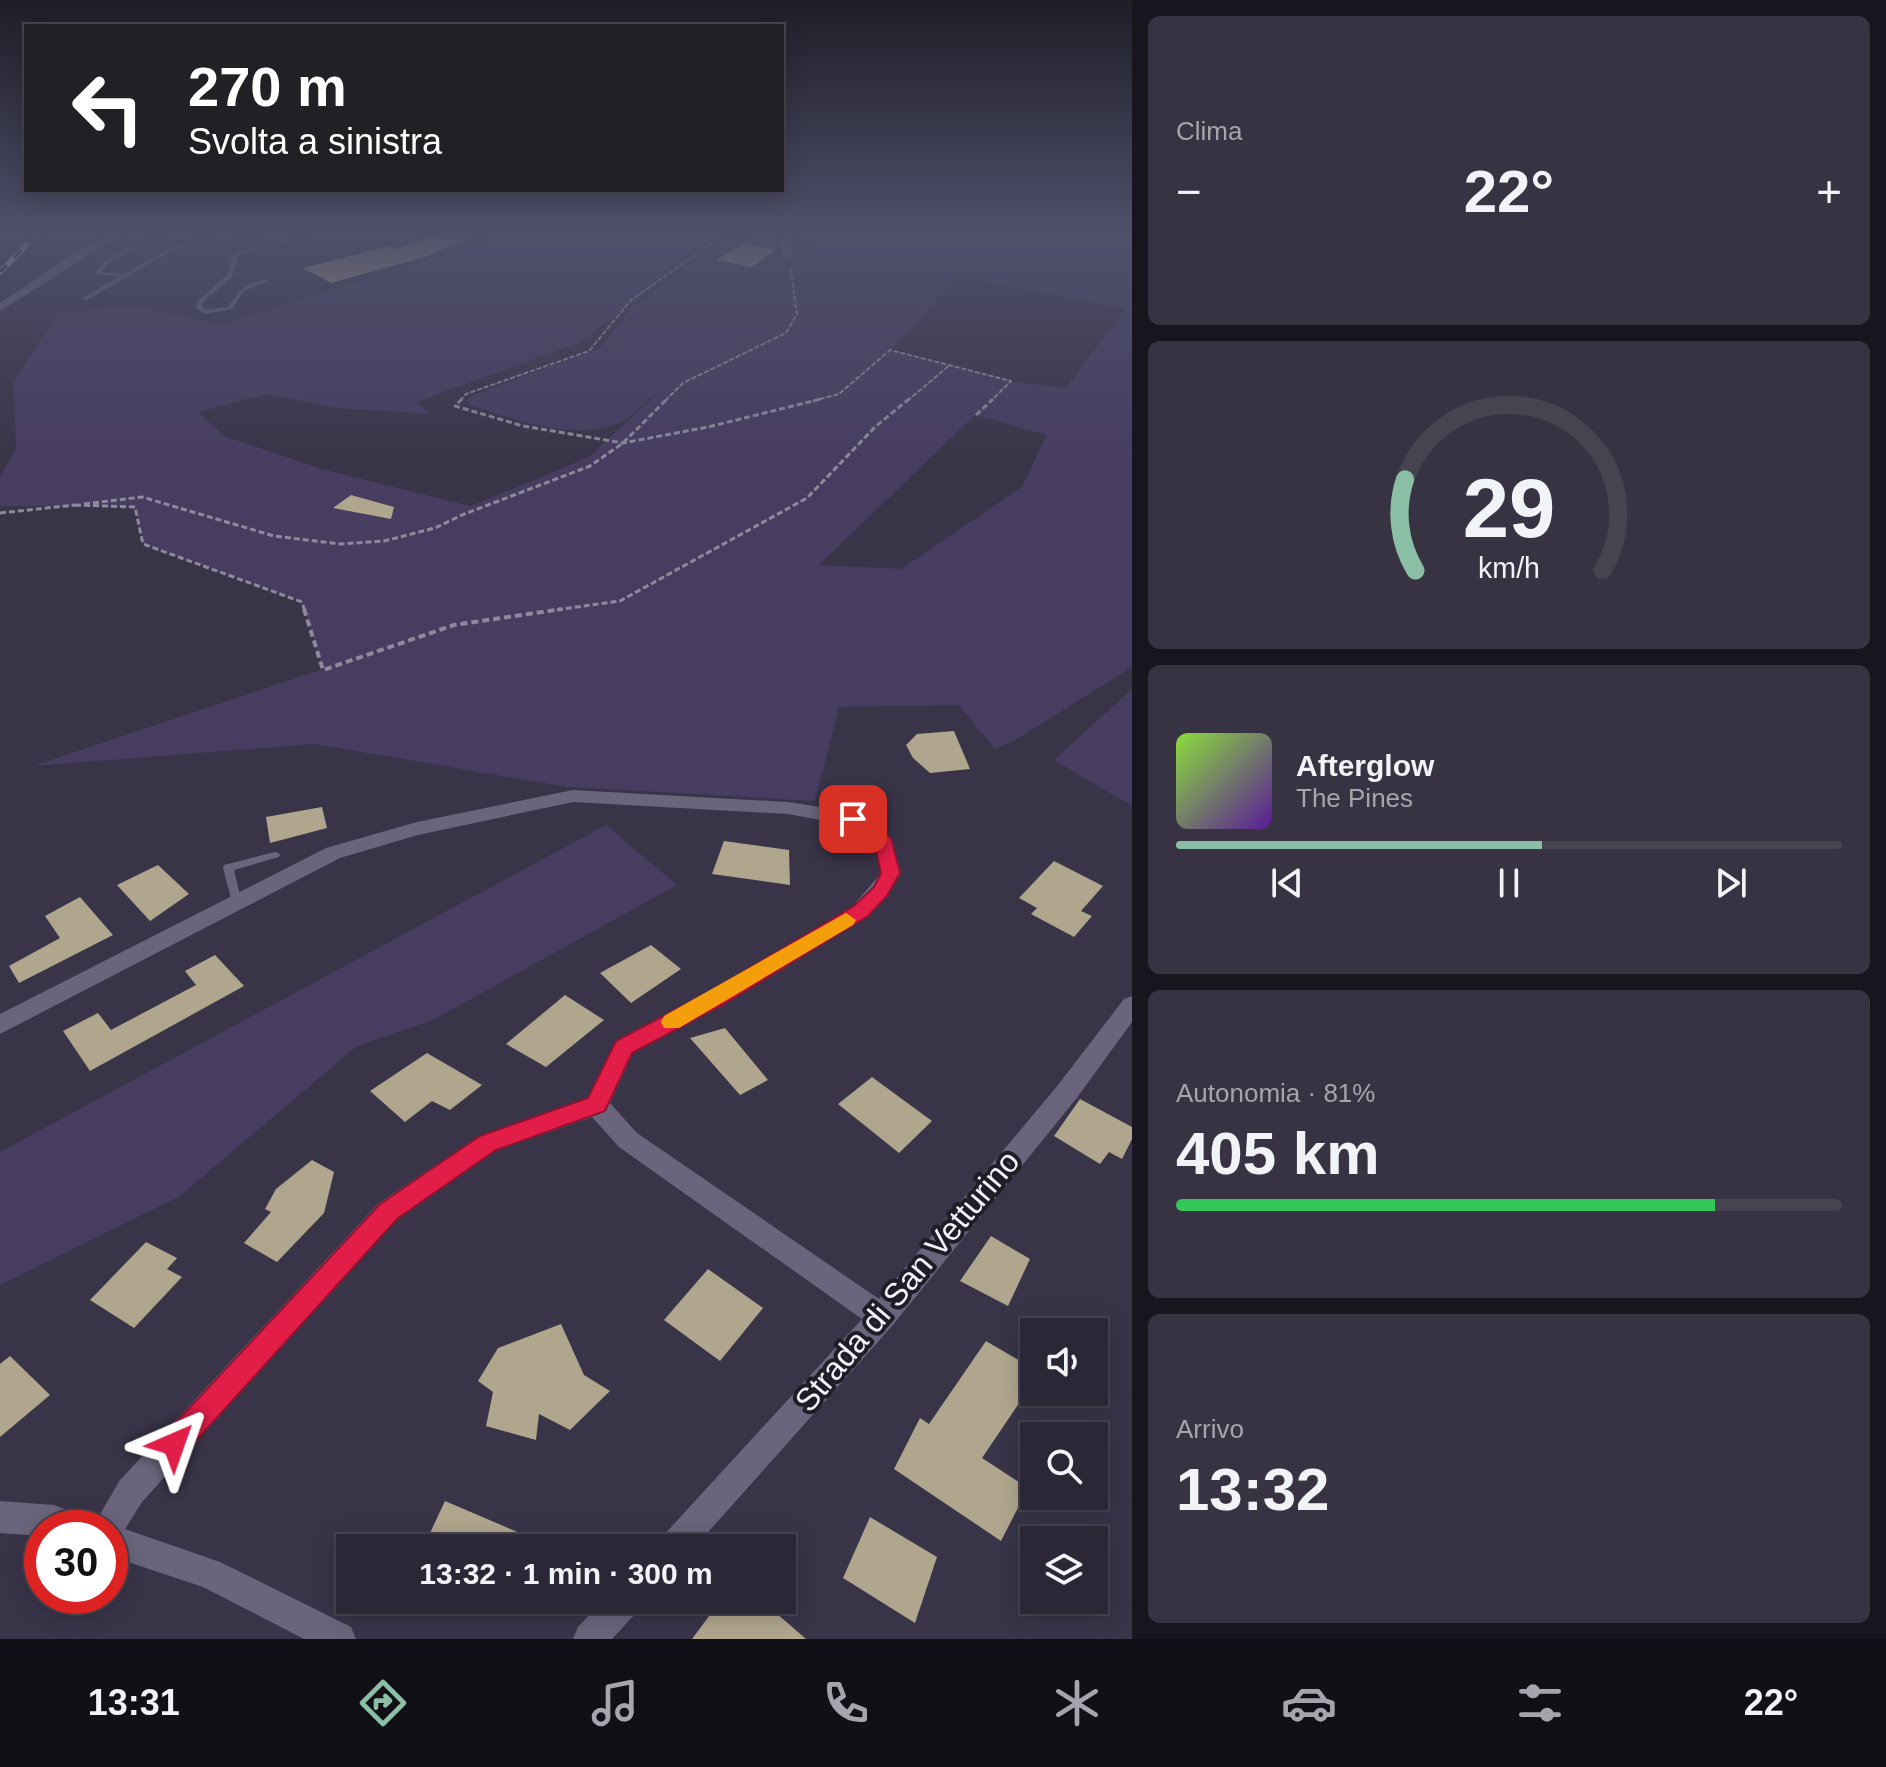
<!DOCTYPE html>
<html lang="it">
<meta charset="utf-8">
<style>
body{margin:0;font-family:Arial,sans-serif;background:#373342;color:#f1f3f6;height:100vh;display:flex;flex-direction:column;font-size:30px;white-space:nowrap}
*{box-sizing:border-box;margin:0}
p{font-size:26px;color:#a6a5ad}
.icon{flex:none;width:44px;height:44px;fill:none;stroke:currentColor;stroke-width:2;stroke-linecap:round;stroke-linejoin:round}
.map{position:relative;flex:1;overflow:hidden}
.panel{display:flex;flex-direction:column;gap:16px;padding:16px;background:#18151e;width:754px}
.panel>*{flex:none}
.guide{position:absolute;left:24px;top:24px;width:760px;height:168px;border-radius:0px;box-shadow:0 4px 20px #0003,0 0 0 2px #474451;background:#202124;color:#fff;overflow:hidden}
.controls{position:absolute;left:1020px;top:1318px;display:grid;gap:16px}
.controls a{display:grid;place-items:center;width:88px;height:88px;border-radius:0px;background:#2b2736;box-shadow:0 4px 20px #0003,0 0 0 2px #474451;font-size:40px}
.speed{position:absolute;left:24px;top:1510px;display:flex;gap:16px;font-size:40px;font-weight:700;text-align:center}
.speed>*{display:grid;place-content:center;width:104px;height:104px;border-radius:50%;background:#2b2736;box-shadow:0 4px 20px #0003,0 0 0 2px #474451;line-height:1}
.speed .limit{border:12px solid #d22;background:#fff;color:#111}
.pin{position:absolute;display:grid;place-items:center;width:68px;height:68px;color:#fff;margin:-34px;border-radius:16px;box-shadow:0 4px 12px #0006}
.me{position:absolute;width:88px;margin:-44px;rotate:43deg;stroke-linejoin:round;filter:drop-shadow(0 0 6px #0008)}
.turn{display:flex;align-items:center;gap:28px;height:168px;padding:0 32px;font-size:36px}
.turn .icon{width:104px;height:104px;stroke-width:2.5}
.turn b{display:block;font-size:56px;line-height:68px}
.big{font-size:60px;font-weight:800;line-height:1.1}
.panel .card{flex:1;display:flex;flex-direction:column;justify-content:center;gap:12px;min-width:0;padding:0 28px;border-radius:12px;background:#373342}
.panel .dial{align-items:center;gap:0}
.dial svg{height:208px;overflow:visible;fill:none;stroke:#474451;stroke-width:7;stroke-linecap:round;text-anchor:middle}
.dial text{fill:#f1f3f6;stroke:none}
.song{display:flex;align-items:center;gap:24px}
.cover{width:96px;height:96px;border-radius:12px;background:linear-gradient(135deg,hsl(90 70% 55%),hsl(270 70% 35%))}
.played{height:8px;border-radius:4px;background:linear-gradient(90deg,#8abfa5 55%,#474451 55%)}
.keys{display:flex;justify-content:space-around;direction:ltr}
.heat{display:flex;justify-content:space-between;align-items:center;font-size:44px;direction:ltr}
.charge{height:12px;border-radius:6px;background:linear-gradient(90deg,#34c759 81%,#474451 0)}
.trip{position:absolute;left:336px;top:1534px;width:460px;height:80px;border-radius:0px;background:#2b2736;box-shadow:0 4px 20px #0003,0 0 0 2px #474451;font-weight:800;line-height:80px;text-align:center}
.dock{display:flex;height:128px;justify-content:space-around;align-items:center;background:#111016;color:#a6a5ad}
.dock .icon{width:56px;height:56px}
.dock .active{color:#8abfa5}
.dock b{font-size:36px;color:#f1f3f6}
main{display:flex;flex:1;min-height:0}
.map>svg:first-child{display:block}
.green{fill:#473d61;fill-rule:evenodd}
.building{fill:#b0a58d}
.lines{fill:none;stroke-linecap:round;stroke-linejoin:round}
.path-far2{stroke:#8e8a9c;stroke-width:2;stroke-dasharray:5 2;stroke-linecap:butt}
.path-far1{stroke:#8e8a9c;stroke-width:3;stroke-dasharray:6 3;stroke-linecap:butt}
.path{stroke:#8e8a9c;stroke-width:4;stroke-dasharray:7 4;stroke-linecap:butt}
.lane{fill:#6a657c;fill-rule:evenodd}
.street{fill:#6a657c;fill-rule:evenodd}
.rail-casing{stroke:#dedbe9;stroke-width:5}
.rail{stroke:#1f1d26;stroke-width:3;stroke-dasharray:10;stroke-linecap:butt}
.route{fill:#e11d48;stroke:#92132f;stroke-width:2}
.slow{fill:#f59e0b}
.labels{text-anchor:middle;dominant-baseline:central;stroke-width:8;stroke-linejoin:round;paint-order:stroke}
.near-street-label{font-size:32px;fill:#f4f1ff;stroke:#1f1d26}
</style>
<main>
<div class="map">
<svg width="1132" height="1639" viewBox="0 0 1132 1639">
<rect width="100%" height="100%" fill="#393448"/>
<path class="green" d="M516,233h207l-144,110 -163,59 15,12 -92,-6 -72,-14 -69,18 26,24 98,33 149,37 118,-49 70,-65c-13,7 -24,24 -38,30 -48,21 -106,-3 -152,-17l-2,-5 4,-4 129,-48 31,-40 96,-69 58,5 3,11 14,1 19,-23h311v434l-120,75 -17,7 -36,-44 -120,2 -24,94 -247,-14 -254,-43 -281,22 290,-97 -21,-67 -159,-58 -8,-37 -135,-1v-30l16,-27 -2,-67 44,-70 82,-5 81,18zM957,277l168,31v1l-59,79 -55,-7 -120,-31zM975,415l72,20 -25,52 -121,82 -82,-4z
M1132,689v117l-78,-46z
M606,825l71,60 -244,135 -76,26 -177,150 -180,89v-133z"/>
<path class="building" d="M437,233h45l-57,24 -94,26 -28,-15 87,-22 7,3z
M745,243l30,7 -23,17 -36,-7z
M351,495l43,12 -3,12 -58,-11z
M954,731l16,38 -40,4 -17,-15 -7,-13 11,-11z
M322,807l5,21 -57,15 -4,-26z
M724,841l65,9 1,35 -78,-11z
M1054,861l49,25 -22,25 11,5 -18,21 -43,-23 6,-6 -18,-10z
M158,865l31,29 -39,27 -33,-36z
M80,897l33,38 -94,48 -10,-17 51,-28 -15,-22z
M651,945l30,24 -50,34 -31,-30z
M215,955l29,31 -154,85 -27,-40 35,-18 13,17 85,-45 -11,-14z
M565,995l39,25 -58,47 -40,-23z
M725,1028l43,52 -28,15 -50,-57z
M427,1053l55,32 -32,25 -18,-9 -27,21 -35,-31z
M872,1077l60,44 -33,32 -61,-49z
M1080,1099l52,28v12l-10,20 -13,-7 -9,12 -46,-28z
M312,1160l22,12 -10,41 -47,49 -33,-19 27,-31 -6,-3 11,-20z
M991,1236l39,23 -22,47 -48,-25z
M146,1242l31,16 -10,11 15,8 -48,51 -44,-28z
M708,1269l55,39 -43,53 -56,-41z
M561,1324l23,51 26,16 -40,39 -31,-16 -3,26 -50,-14 7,-34 -15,-11 20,-33z
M986,1341l48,28v12l-52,77 46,30 -27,53 -107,-72 26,-51 9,6z
M10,1356l40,39 -50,42v-73z
M445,1501l110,47h-132z
M870,1517l67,40 -22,66 -72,-45z
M721,1600h40l45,39h-114z"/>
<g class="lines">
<path class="path-far2" d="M460,401l6,-7 123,-43 42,-51 80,-56 16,-7 44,6
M665,401l18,-18 103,-50 11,-19 -7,-48
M813,401l26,-7 51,-44 121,31 -20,20
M907,401l43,-36"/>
<path class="path-far1" d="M462,399l-7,7 68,20 100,17 85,-16 113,-28
M976,415l17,-16
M84,504l58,-7 132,39 66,8 44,-3 51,-13 27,-13 128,-49 33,-23 44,-44
M75,505l60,2 8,37 159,58 3,9
M0,513l75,-8
M548,611l72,-10 187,-103 68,-71 34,-28"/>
<path class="path" d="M304,609l19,61 131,-45 108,-16"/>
<path class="lane" d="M158,233h6l-56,30 -6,9 22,2 42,-24 45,-17h7l-48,19 -83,48h-4v-2l37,-22 -24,-2 -1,-1 9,-12z
M234,233h31l-15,4z
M308,233h8l-75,21 -3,3 -6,20 -30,26v4l4,3 22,-3c11,-17 21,-28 42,-27l-26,11 -12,18 -27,5 -9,-6 1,-6 30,-27 5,-18 5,-5z
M275,852l4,1 1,2 -1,2 -45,13 8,33 -1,3h-8l-10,-38 1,-3z"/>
<path class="street" d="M112,233h12l-124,78v-8l80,-54z
M785,233h11l-7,8 4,15 -5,3 -5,-3 -4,-16z
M573,790l215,12 65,10 38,25 10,36 -14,23 -18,20 -144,88 -92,49 -23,50 27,30 242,166 179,-214 66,-86 8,-3v26l-56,77 -184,227 -198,222h-37l5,-11 200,-218 -243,-172 -27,-30 -95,33 -100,69 -255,283 -17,27 95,33 131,65 5,12h-52l-101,-52 -93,-31v-28h-18l28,-48 259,-277 100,-67 109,-38 28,-58 93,-48 144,-86 28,-33 -7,-28 -27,-20 -59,-11 -215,-12 -155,33 -78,23 -340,176v-20l326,-166 91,-26z
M0,1501l54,4 32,12 5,11h-49v8l-42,-3z
M603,1600h38l-4,12 -25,27h-39l5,-12z"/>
<defs>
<path id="rail" d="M0,272l38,-39"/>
</defs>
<use href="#rail" class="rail-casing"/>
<use href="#rail" class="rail"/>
</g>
<linearGradient id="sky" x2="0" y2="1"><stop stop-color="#1f1d28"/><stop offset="0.5" stop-color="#4e506a"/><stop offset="1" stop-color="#4e506a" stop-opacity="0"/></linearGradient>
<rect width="1132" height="462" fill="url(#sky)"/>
<path class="route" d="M853,813l38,25 9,35 -13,23 -19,20 -144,88 -92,49 -27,58 -109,39 -99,69 -213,235 -10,4 -10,-4 -4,-10 4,-9 216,-231 100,-68 108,-38 28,-57 93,-49 145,-86 20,-19 7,-14 -6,-28 -31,-26z"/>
<path class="slow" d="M846,913l10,7 -3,5 -174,103h-15l-3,-6 3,-6z"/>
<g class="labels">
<g class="near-street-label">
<text transform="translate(907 1281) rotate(-50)">Strada di San Vetturino</text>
</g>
</g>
</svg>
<div class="controls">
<a><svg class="icon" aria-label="sound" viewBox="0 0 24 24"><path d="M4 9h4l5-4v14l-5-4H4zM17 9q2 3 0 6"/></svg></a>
<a><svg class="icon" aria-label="search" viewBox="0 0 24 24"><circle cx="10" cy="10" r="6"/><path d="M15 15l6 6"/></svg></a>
<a><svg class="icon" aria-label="layers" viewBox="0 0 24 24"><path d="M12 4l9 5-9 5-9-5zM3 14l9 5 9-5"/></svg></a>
</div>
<div class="speed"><div class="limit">30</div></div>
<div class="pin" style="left:853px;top:819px;background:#d93025"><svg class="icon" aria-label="arrive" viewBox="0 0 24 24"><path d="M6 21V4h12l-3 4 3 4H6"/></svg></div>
<svg class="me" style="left:174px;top:1444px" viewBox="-20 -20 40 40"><path d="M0-17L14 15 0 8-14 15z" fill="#e11d48" stroke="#fff" stroke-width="4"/></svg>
<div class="trip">13:32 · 1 min · 300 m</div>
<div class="guide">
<div class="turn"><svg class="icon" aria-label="left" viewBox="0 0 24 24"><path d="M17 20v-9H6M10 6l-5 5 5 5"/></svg><div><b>270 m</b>Svolta a sinistra</div></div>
</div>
</div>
<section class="panel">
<div class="card"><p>Clima</p>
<div class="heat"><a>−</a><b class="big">22°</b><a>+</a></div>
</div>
<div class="card dial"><svg viewBox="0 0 100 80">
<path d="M14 69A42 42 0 1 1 86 69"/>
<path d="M14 69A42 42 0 0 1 10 34" stroke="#8abfa5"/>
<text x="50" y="56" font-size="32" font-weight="700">29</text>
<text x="50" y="72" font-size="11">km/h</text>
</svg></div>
<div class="card">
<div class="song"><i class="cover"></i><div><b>Afterglow</b><p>The Pines</p></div></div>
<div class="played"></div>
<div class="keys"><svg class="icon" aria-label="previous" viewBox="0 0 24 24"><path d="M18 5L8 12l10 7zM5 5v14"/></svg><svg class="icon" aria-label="pause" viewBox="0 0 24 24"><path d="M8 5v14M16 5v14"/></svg><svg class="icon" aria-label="next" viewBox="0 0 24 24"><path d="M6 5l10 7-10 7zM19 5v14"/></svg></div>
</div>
<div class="card"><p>Autonomia · 81%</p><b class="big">405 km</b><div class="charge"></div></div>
<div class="card"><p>Arrivo</p><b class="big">13:32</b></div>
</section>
</main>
<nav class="dock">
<b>13:31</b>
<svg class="icon active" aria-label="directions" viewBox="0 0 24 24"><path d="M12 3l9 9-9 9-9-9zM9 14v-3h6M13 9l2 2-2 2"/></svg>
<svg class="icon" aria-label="music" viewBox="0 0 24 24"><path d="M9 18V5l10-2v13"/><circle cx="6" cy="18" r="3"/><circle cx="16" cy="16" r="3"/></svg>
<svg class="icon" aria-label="phone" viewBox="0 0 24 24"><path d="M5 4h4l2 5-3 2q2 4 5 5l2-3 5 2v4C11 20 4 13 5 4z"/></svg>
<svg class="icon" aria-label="climate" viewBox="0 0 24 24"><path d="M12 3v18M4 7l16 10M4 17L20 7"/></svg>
<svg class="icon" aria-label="car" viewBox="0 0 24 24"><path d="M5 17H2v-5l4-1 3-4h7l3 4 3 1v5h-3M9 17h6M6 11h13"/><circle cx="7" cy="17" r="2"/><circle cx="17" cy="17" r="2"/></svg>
<svg class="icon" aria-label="filters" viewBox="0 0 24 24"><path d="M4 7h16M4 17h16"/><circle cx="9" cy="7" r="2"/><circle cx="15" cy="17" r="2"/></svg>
<b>22°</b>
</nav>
